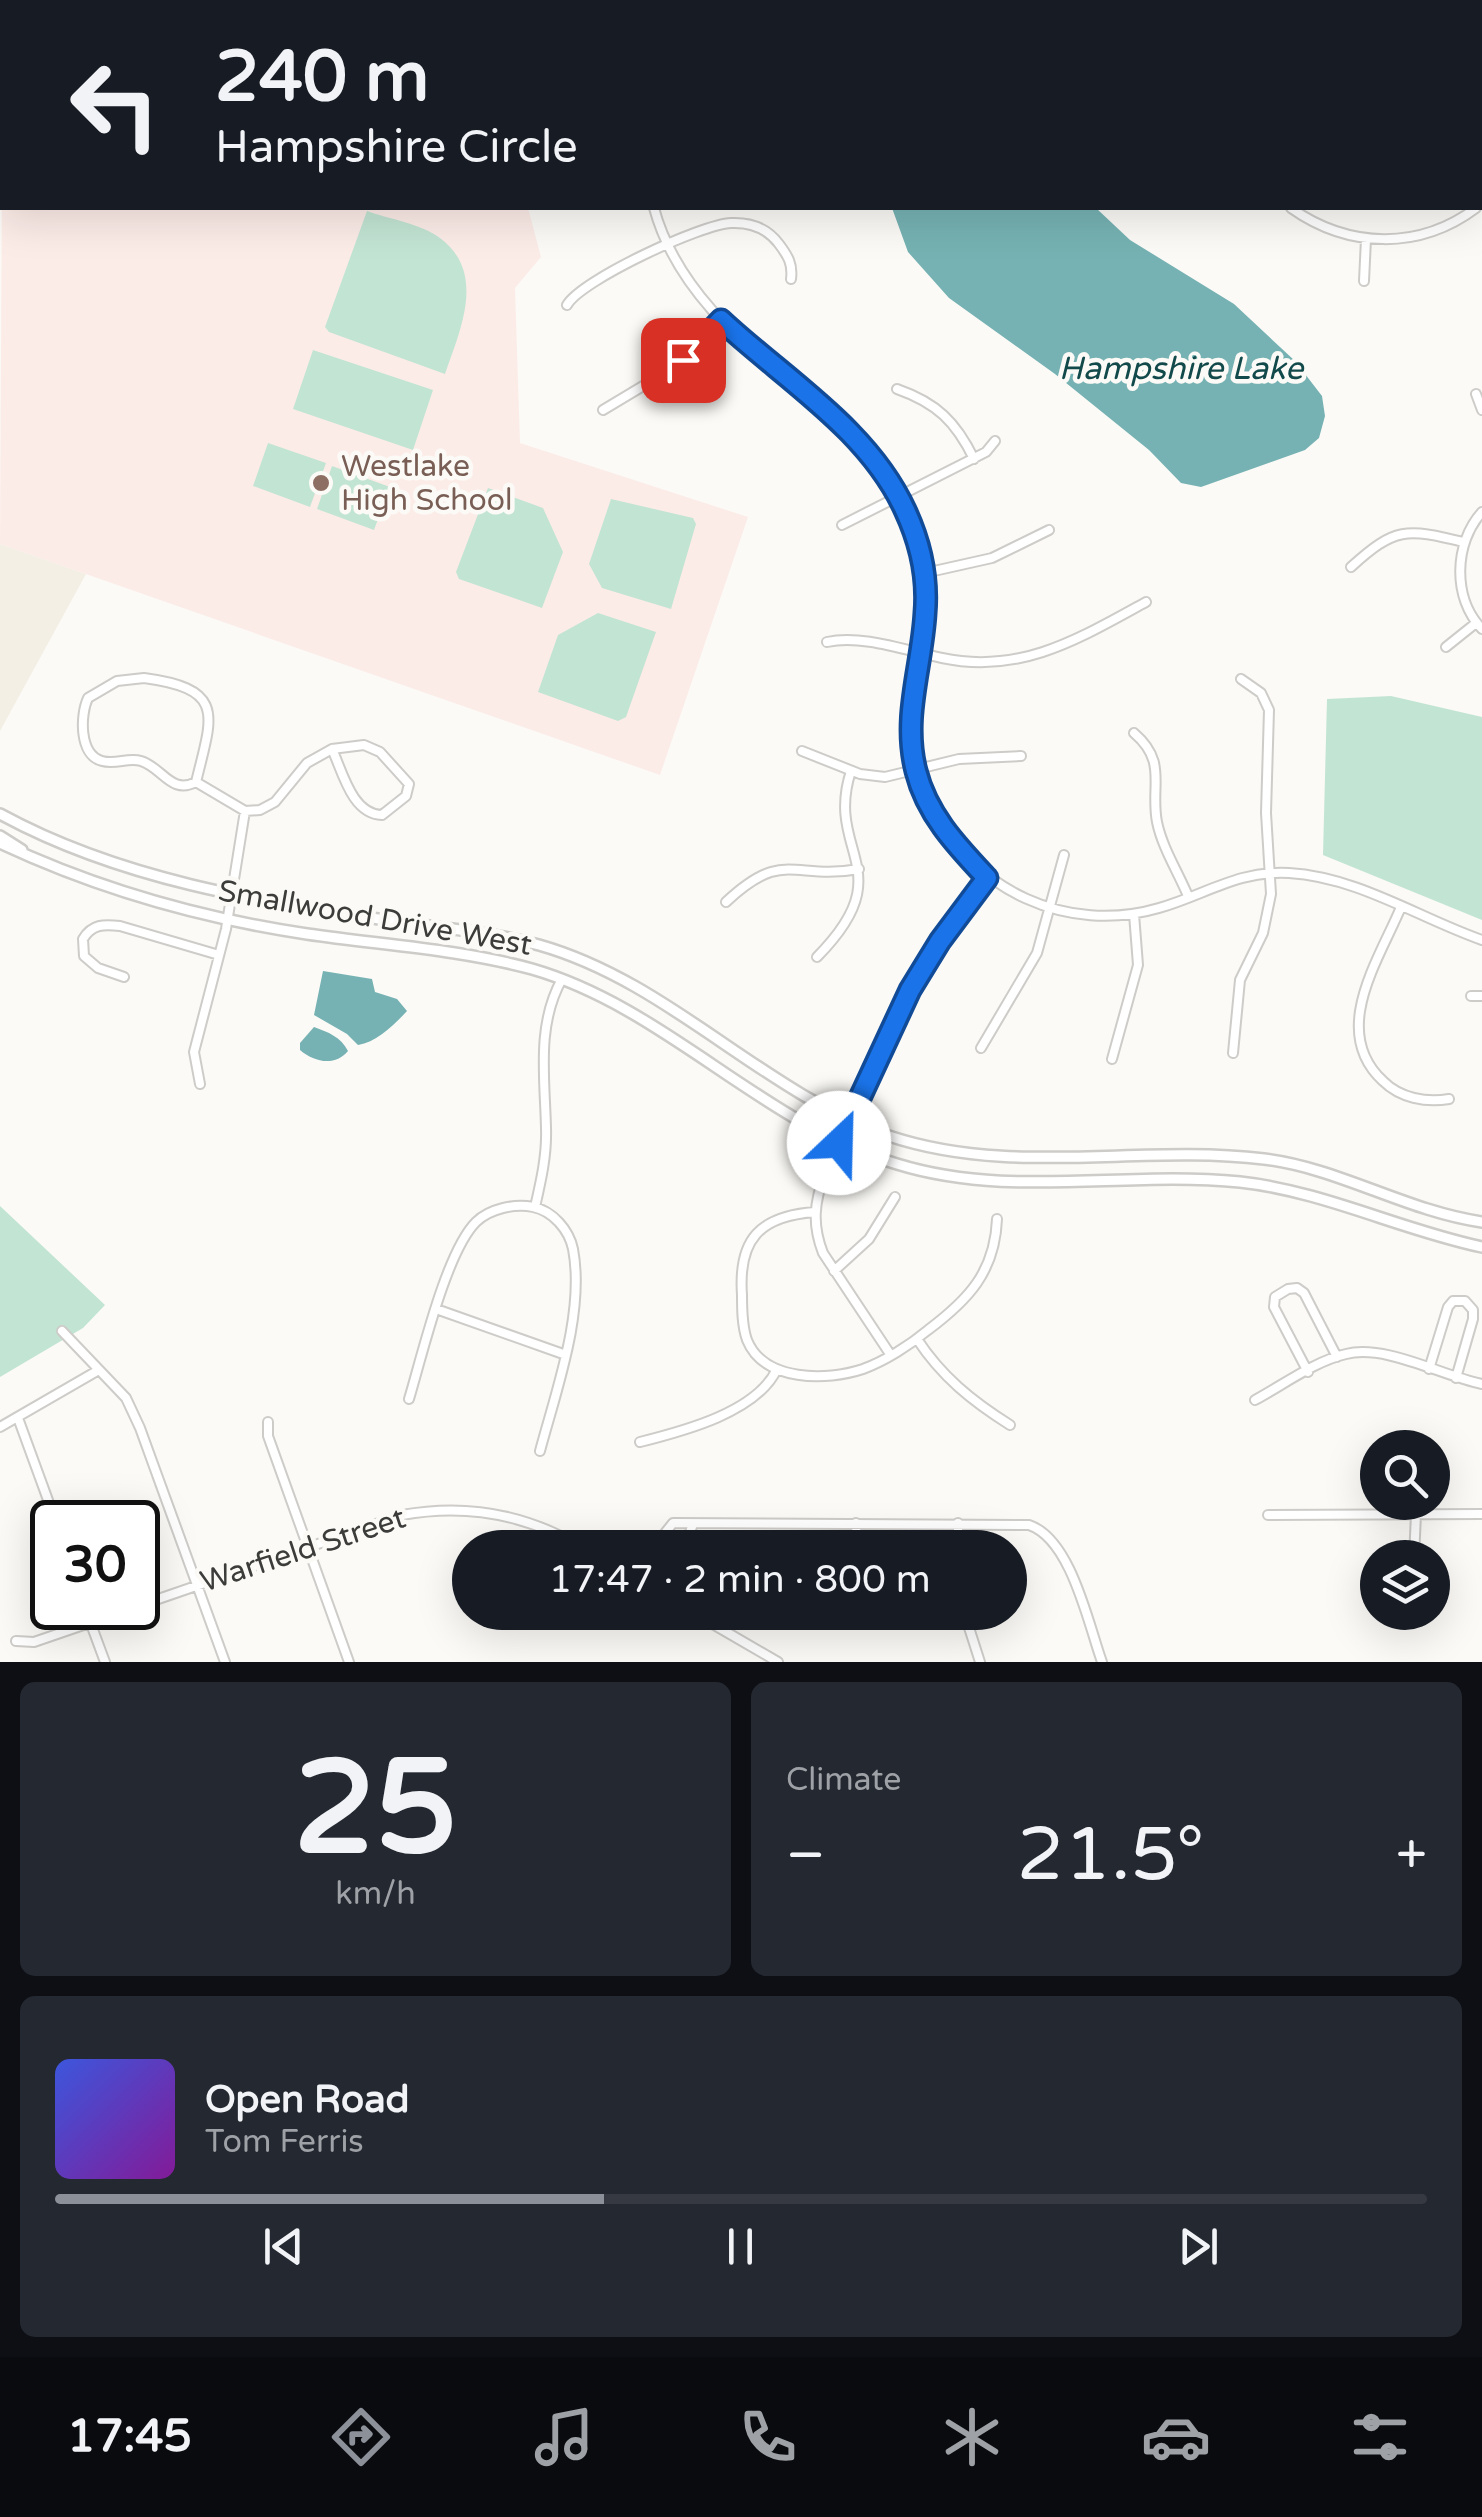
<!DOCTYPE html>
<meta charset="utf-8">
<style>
body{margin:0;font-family:"Varela Round",sans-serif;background:#242831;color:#f1f3f6;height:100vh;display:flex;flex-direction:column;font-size:38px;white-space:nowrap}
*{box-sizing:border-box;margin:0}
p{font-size:32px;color:#9ea1a6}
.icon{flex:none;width:55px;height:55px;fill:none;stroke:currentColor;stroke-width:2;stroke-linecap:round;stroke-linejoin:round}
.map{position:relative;height:1662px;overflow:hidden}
.panel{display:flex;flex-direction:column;gap:20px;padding:20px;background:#0d0f14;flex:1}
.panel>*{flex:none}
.guide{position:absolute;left:0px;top:0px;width:1482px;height:210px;box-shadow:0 10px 40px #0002;background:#171b24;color:#f1f3f6;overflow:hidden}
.controls{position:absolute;left:1360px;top:1430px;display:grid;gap:20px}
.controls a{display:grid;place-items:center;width:90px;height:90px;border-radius:50%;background:#171b24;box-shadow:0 10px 40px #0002;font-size:50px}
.speed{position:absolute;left:30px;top:1500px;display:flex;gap:20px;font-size:50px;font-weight:700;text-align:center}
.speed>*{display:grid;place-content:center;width:130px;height:130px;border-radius:50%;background:#171b24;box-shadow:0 10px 40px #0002;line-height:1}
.speed .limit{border:5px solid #111;border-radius:15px;background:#fff;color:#111}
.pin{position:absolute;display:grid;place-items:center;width:85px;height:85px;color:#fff;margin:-42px;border-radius:20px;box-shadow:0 5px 15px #0006}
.me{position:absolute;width:110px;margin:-55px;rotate:24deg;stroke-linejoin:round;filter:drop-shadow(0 0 8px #0008)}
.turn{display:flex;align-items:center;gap:35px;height:210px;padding:0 50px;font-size:45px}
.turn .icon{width:130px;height:130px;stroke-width:2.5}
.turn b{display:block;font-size:70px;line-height:85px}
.big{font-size:75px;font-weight:600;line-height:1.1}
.panel .tile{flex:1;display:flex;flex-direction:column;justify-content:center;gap:15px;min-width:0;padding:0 35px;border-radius:15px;background:#242831}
.panel .dial{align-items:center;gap:0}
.dial b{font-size:130px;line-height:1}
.song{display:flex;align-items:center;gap:30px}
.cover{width:120px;height:120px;border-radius:15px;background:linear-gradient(135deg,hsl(230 70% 55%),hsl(290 70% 35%))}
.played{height:10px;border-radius:5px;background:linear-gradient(90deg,#8c9099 40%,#363941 40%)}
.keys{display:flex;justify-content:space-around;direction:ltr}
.heat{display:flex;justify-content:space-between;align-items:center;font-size:55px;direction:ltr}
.panel .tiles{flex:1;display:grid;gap:20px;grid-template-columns:1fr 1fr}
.tile:last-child{grid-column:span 2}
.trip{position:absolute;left:452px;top:1530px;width:575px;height:100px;border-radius:50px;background:#171b24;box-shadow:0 10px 40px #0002;font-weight:600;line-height:100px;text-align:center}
.tab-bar{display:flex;height:160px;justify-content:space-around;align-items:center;background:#090b0e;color:#9ea1a6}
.tab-bar .icon{width:70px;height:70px}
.tab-bar .current{color:#8c9099}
.tab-bar b{font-size:45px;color:#f1f3f6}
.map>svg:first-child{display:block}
.built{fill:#f3efe4}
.education{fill:#fcece8}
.green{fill:#c2e4d3}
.water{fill:#76b2b3}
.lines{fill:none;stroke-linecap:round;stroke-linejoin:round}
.minor-casing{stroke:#ceccc9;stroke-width:12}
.tertiary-casing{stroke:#ceccc9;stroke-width:14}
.secondary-casing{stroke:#ceccc9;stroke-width:15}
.minor{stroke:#fff;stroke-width:8}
.tertiary{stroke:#fff;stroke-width:9}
.secondary{stroke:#f5cad7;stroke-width:10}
.route-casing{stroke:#114b97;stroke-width:25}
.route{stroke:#1a73e8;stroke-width:18}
.education-dot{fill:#8d6e63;stroke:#fbfaf6;stroke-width:4}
.labels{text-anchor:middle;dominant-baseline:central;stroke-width:9;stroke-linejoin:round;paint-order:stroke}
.education-label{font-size:30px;fill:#785e54;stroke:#fbfaf6;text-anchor:start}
.street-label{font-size:30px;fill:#3c3c3a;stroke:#fbfaf6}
.water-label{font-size:32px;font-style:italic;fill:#12494a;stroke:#fbfaf6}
</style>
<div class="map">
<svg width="1482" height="1662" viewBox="0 0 1482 1662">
<rect width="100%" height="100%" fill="#fbfaf6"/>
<path class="built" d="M0,544l86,30 -86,157z"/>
<path class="education" d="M2,164v44h526l13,49 -26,31 5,155 228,74 -88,258 -660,-231z"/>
<path class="green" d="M367,211c22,8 55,13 73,27 47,35 20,92 5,136l-116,-42 -4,-5z
M313,350l120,40 -20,60 -120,-41z
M268,443l58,20 -16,44 -57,-21z
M332,466l58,21 -16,43 -57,-21z
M488,488l55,20 20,44 -21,56 -83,-29 -3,-7z
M611,499l82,19 3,6 -25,85 -69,-21 -13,-24z
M598,613l58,19 -30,85 -8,4 -80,-29 20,-57z
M1391,696l91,21v203l-159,-65 4,-156z
M0,1206l105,99 -22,23 -83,49z"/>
<path class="water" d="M892,208h204l34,32 104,64 61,57 27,35 3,20 -6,22 -14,12 -104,37 -20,-4 -32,-33 -94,-76 -106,-76 -41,-46z
M323,971l49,8 3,13 22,7 10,12c-13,14 -30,31 -49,34l-11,-11 -33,-19z
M314,1027c14,5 27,10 34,24 -13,16 -34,11 -48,-1v-7z"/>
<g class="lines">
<defs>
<path id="minor" d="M675,0l3,2
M825,0l2,2
M995,0l6,2
M1188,0l1,2
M712,2l3,-2
M1028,2l1,-2
M1214,2l6,-2
M1416,2l1,-2
M654,208c29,107 134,166 209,239 33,40 62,90 63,143 2,75 -33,144 4,216 43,84 137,129 229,102 46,-13 79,-38 130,-35 69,4 130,45 193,67
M1291,208c58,41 129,42 185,0
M1364,281l2,-42
M567,305c14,-25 135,-81 164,-82 20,-1 36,5 48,21 9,12 14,20 12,35
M897,389c40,14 59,33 77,70
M1476,394l6,16
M603,410l70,-42 48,-47
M1482,512c-28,31 -30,86 0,117
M842,525l144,-73 9,-11
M1351,567c44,-40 55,-39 112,-25
M925,573l67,-15 57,-28
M827,642c35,-8 80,9 115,16 79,17 138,-20 204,-56
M1446,647l30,-24
M144,678c83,11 68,38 52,104 -25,13 -33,-14 -55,-21 -13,-4 -25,4 -39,0 -23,-6 -22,-46 -14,-63l29,-17z
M1134,733c34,29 16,53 23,89 5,25 21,50 31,74
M364,745l16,7 29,32 -3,12 -24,19c-30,-1 -39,-42 -50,-66z
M802,751l58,23 25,3 74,-18 62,-3
M196,782l49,29 15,-1 15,-8 32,-39 25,-14
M726,902c59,-55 67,-21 133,-33
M1401,907c-22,53 -72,124 -18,174 17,17 43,22 66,18
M817,957c86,-87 7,-104 34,-186
M124,977l-26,-9 -14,-12 -1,-17c9,-15 21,-15 37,-13l99,29
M1471,996h11
M981,1048l56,-95 27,-98
M1233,1053l7,-73 23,-47 8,-39 -5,-81 3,-103 -8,-17 -20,-14
M1112,1059l26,-94 -4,-51
M200,1084l-6,-32 32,-123 19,-118
M535,1207c6,-26 12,-52 11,-79 -1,-49 -10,-103 16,-149
M815,1212c-55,4 -77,27 -73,83 0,14 0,31 5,45 17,42 80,41 116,29 22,-8 47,-24 65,-39 40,-30 67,-58 69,-111
M834,1271l35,-32 26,-42
M436,1309l130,46
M62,1331l64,67 14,30 85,234
M917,1339c25,38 55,62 93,86
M890,1354l-67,-101c-11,-28 -9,-51 2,-79l85,-184 31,-49 46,-63
M1429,1369l19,-62 5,-6h12l8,9v9l-17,59
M1308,1372l-34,-65 1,-10 13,-8 9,-1 7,5 33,64
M409,1399c13,-43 37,-147 67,-177 13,-13 39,-19 57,-15 20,4 36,23 40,42 12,63 -17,142 -33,202
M1255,1400c28,-15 60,-39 91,-46 40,-10 96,22 136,30
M18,1418l38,104
M268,1422v14l81,226
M0,1427l97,-56
M640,1442c44,-11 117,-30 137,-73
M1268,1515l214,-1
M856,1523l1,25
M674,1548l-8,-8 -1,-7 8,-10 356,2c42,14 59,98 73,137
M679,1548l7,-5 7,-19
M958,1548v-25
M1414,1558l2,-44
M138,1606l264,-91c65,-12 124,-1 181,33
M85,1608l20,54
M692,1612l86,50
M964,1612l16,50
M16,1641l18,1 99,-34"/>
<path id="tertiary" d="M0,814c121,66 257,87 392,107 49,7 99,11 147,24 131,37 223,147 350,191 123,41 249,8 375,23 75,9 142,52 218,63
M0,836l22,14
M0,843c98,46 200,75 307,91 75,11 152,15 225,35 135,39 230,155 365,195 113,35 228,6 343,18 83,9 161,48 242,65"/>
<path id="secondary" d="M7,2v-2
M0,66l2,-23"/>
</defs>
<use href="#minor" class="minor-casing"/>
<use href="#tertiary" class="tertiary-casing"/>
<use href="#secondary" class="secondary-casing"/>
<use href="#minor" class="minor"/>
<use href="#tertiary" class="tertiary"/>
<use href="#secondary" class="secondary"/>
</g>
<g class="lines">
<defs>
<path id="route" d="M683,360l38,-40c63,59 147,109 184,190 15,32 23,68 20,103 -3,54 -23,104 -9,158 11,44 41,75 71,107l-47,63 -30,49 -71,153"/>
</defs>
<use href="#route" class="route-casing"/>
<use href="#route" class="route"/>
</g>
<circle class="education-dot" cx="321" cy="483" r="10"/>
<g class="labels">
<g class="education-label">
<text x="341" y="466">Westlake<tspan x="341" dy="34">High School</tspan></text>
</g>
<g class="street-label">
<text transform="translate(375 918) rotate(10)">Smallwood Drive West</text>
<text transform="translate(303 1550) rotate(-18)">Warfield Street</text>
</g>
<g class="water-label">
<text x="1181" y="369">Hampshire Lake</text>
</g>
</g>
</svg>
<div class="controls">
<a><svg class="icon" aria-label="search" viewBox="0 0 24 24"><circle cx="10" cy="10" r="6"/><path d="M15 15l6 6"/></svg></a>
<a><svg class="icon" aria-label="layers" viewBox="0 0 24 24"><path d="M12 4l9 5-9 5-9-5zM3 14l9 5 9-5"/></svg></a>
</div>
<div class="speed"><div class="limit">30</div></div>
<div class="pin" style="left:683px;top:360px;background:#d93025"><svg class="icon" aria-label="arrive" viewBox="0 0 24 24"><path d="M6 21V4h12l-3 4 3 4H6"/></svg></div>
<svg class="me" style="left:839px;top:1143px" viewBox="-20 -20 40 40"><circle r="19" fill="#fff"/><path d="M0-13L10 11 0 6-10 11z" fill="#1a73e8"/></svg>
<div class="trip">17:47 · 2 min · 800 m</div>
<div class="guide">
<div class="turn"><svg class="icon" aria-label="left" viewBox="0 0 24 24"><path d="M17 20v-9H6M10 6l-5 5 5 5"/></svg><div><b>240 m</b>Hampshire Circle</div></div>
</div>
</div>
<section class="panel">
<div class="tiles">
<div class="tile dial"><b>25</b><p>km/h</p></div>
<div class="tile"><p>Climate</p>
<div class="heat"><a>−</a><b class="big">21.5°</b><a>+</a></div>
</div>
<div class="tile">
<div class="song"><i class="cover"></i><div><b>Open Road</b><p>Tom Ferris</p></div></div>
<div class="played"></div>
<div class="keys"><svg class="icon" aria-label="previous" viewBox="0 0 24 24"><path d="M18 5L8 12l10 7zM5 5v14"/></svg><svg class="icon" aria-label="pause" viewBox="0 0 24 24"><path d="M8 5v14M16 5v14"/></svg><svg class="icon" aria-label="next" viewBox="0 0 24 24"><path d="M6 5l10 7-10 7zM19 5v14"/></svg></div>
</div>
</div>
</section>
<nav class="tab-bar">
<b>17:45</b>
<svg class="icon current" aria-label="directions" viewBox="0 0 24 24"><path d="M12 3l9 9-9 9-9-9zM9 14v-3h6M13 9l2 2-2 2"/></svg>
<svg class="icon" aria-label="music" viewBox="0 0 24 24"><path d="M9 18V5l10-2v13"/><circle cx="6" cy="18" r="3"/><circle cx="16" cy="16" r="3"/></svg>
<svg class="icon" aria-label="phone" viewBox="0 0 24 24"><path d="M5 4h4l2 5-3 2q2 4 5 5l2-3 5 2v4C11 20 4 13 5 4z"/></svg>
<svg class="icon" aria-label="climate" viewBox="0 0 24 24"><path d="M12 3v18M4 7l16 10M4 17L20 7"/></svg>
<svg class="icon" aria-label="car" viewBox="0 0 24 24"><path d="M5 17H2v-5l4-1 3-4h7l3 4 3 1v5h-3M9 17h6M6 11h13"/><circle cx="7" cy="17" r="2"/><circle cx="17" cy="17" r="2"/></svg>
<svg class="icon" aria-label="filters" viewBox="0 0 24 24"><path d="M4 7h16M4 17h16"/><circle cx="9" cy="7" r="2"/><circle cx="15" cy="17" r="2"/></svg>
</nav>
